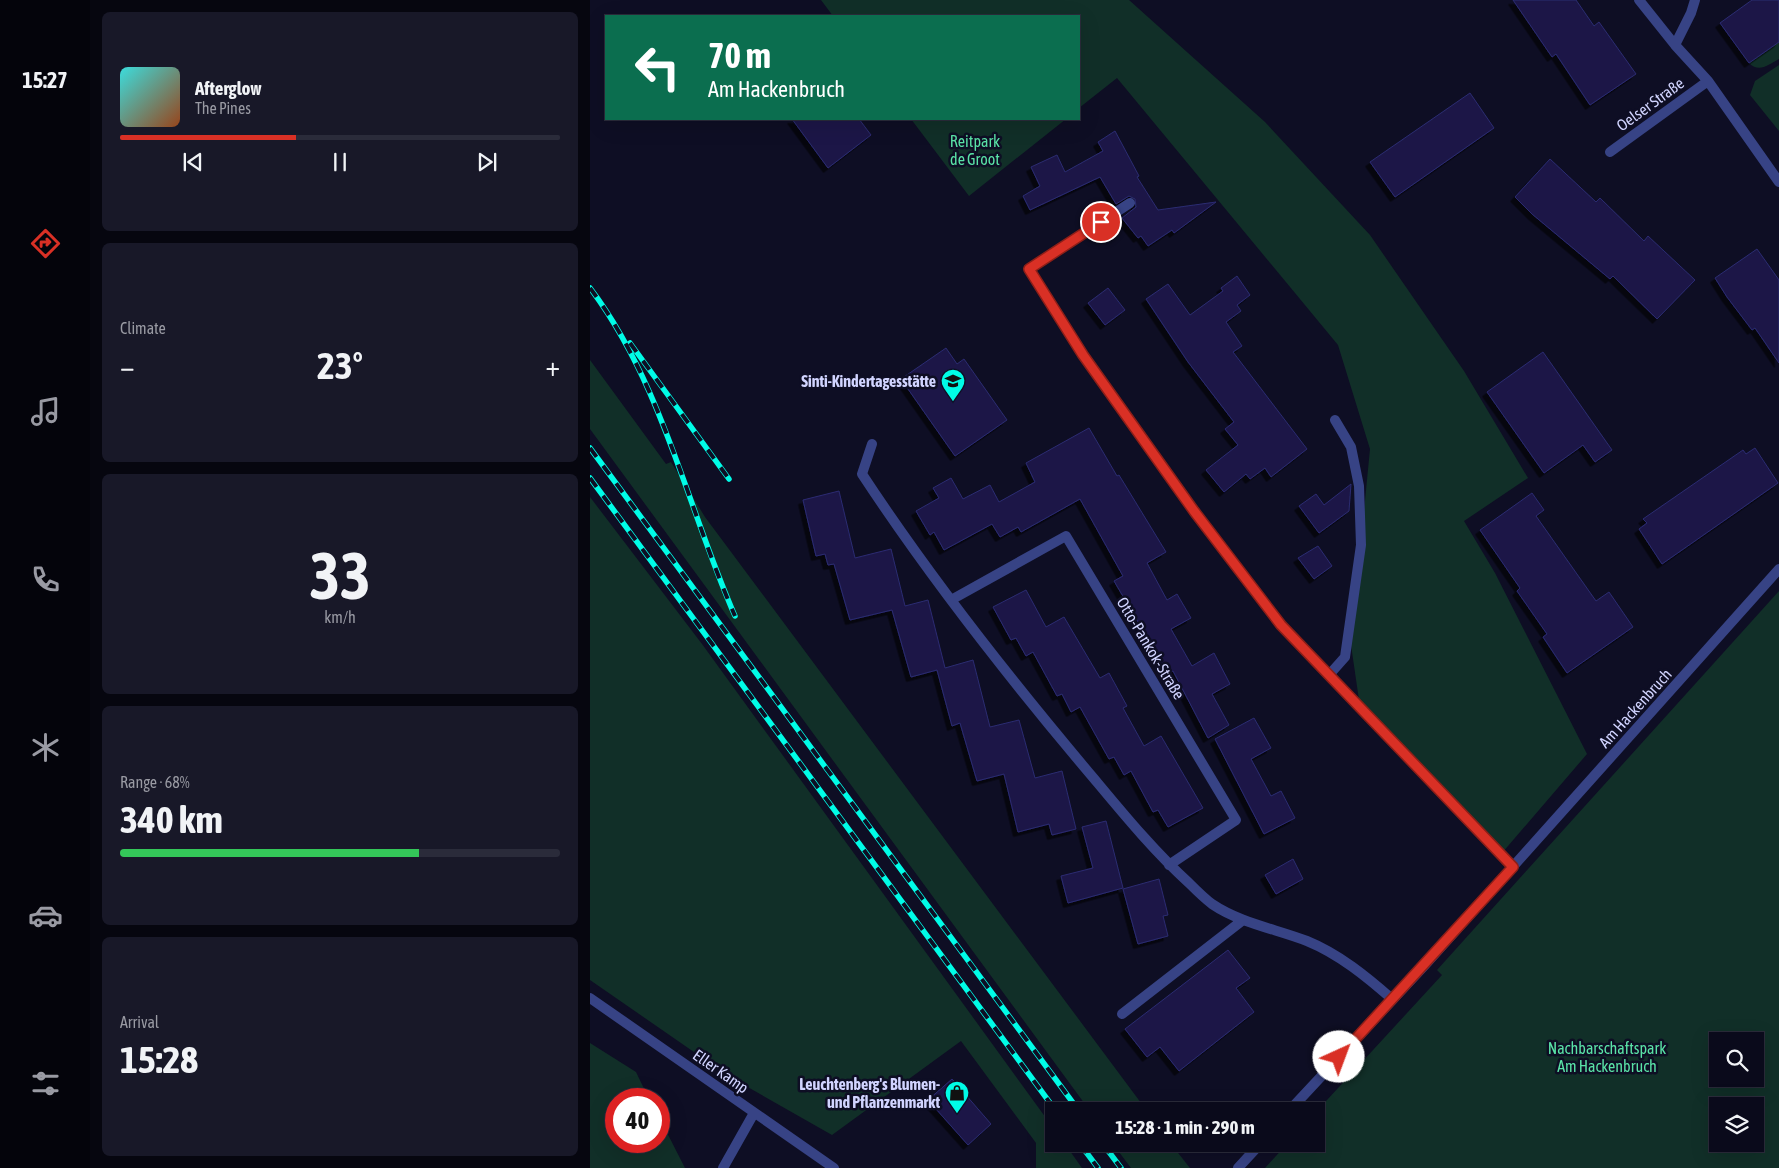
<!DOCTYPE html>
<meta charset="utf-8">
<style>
body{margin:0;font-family:"Asap Condensed",sans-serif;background:#181828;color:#f1f3f6;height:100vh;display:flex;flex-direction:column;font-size:19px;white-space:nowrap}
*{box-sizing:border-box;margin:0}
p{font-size:16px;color:#999aa3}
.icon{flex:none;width:28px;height:28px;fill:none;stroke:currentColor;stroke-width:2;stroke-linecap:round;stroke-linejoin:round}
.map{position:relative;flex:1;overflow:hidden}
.details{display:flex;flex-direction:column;gap:12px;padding:12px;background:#06060f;width:500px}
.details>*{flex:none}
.banner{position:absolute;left:15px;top:15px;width:475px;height:105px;border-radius:0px;box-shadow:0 5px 20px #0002,0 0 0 1px #2a2b3a;background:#0b6e4f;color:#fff;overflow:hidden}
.controls{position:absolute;left:1119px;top:1032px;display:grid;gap:10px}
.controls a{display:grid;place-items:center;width:55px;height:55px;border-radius:0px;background:#0a0a1b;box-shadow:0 5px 20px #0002,0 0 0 1px #2a2b3a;font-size:25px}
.speed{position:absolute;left:15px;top:1088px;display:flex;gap:10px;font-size:25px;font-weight:700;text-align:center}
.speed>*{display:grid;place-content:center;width:65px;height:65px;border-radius:50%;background:#0a0a1b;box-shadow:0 5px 20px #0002,0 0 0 1px #2a2b3a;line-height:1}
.speed .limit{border:8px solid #d22;background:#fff;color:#111}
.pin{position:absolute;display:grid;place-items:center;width:42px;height:42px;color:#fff;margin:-21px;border:2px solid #fff;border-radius:50%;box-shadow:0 1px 5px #0007}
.me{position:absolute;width:55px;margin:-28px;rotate:43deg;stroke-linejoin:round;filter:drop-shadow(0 0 4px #0008)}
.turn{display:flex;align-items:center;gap:18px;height:105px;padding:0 20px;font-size:22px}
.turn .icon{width:65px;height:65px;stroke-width:2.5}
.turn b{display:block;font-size:35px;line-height:42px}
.big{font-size:38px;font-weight:700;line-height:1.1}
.details .card{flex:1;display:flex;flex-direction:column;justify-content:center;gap:8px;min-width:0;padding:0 18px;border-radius:8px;background:#181828}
.details .dial{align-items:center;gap:0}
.dial b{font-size:65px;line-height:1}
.song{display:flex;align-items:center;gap:15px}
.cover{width:60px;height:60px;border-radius:8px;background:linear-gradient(135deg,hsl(180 70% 55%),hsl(20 70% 35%))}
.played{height:5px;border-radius:2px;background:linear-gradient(90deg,#d93025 40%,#2a2b3a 40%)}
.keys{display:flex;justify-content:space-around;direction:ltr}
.heat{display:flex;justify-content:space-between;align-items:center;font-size:28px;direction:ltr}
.charge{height:8px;border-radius:4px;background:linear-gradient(90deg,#34c759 68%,#2a2b3a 0)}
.trip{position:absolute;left:455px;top:1102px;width:280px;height:50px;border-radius:0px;background:#0a0a1b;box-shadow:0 5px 20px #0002,0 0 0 1px #2a2b3a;font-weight:700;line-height:50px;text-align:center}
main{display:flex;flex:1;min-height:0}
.dock{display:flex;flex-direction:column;width:90px;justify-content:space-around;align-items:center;background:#04040b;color:#999aa3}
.dock .icon{width:35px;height:35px}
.dock .current{color:#d93025}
.dock b{font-size:22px;color:#f1f3f6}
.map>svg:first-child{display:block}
.green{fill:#112f28;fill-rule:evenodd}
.building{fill:#1a1946;stroke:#2c2b72;filter:url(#shadow)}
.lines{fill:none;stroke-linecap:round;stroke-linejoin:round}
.minor{stroke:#374385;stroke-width:10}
.tertiary{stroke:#374385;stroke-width:10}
.rail-casing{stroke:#00fce7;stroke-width:5.5}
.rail{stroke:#0e0e24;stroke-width:4;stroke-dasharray:11;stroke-linecap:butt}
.route-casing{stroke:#8d1f18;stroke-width:12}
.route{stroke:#d93025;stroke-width:9}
.labels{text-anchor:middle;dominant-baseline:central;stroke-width:5;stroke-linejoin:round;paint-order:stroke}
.street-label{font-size:16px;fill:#d1d4ff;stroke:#0e0e24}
.park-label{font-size:16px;fill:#5ae3a7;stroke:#0e0e24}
.poi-label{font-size:16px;font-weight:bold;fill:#d1d4ff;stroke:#0e0e24;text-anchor:end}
</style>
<main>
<nav class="dock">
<b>15:27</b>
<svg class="icon current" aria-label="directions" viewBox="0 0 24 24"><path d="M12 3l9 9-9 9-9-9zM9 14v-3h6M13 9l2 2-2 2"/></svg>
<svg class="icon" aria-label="music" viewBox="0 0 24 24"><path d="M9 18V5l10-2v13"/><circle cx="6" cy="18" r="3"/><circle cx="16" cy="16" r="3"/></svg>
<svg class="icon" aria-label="phone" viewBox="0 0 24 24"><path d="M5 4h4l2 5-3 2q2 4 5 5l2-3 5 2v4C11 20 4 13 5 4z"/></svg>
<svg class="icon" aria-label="climate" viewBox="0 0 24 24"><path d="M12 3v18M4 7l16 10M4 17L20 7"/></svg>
<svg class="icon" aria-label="car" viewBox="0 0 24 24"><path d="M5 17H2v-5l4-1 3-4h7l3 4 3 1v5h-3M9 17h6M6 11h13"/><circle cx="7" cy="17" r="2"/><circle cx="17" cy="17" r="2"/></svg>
<svg class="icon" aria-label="filters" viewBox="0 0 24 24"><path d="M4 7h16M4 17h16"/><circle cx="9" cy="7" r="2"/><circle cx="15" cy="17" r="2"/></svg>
</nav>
<section class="details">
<div class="card">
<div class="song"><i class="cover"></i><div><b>Afterglow</b><p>The Pines</p></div></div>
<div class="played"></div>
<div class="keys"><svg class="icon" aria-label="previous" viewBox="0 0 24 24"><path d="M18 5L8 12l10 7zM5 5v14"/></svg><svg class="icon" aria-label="pause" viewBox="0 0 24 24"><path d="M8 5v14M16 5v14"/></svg><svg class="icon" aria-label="next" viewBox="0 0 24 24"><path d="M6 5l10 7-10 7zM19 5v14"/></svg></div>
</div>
<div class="card"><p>Climate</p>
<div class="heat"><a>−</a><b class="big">23°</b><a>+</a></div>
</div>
<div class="card dial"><b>33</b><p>km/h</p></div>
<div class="card"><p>Range · 68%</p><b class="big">340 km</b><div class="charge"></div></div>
<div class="card"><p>Arrival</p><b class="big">15:28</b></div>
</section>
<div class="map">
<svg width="1189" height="1168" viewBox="0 0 1189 1168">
<defs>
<filter id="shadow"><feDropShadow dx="-4.5" dy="4.5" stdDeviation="0" flood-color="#0009"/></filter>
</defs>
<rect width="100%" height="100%" fill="#0e0e24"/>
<path class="green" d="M231,0h308l136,122 105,113 94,136 64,107 -64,43 31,52 92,181 -85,99 -143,-153 -8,-55 19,-196 -32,-104 -221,-267 -38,30v-92h-246z
M1189,42v17c-11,6 -20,14 -30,4z
M1189,65v66l-29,-36 5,-14z
M321,119h155l-97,77z
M0,360l76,104 5,-2 34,55 442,594h-57l-500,-682z
M0,497l112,147 352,485v15h11l17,24h-46v-25l-75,-102 -129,94 -102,-58 -140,-97z
M1189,591v577h-514l22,-24h29v-32l126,-137 -5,-5zM1128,1041h37v38h-37zM1128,1106h37v38h-37z
M0,1043l46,29 13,27h-33v42h43v-24l26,51h-95z
M523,1144h58l19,24h-59z"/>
<path class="building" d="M923,0h63l18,26 5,-4 37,52 -46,31 -34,-51 -4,3z
M1162,0h27v42l-30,21 -29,-40z
M880,93l24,35 -99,69 -25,-35z
M202,119h67l12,16 -43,33z
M525,131l24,45 -2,1 21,33 58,-8 -42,31 -2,-3 -24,16 -7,-10 -3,2 -16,-20 14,-11 -1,-8 -6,-3 -13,8 -16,-27 -70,33 -7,-14 17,-10 -9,-19 26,-12 8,17 38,-21 -5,-9z
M960,159l46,43 4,-4 44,43 4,-5 47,44 -38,39 -44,-43 -3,3 -78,-65 -17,-17z
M1167,249l22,31v83l-24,-35 -3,2 -25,-33 -12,-19z
M647,276l13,19 -13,10 4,6 -15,11 16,24 -9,6 74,97 -36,28 -6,-9 -15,11 -4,-5 -22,18 -18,-22 32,-25 -13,-16 9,-7 -46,-60 -42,-63 22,-15 22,31 33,-24 -2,-3z
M518,288l17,22 -20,15 -17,-22z
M356,348l11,16 7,-5 43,61 -52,36 -54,-77z
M953,352l69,98 -17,12 -12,-17 -39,28 -57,-81z
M499,428l28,48 2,-1 47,77 -19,11 20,37 10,-6 14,24 -20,11 21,37 22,-13 16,31 -18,10 17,31 -21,13 -35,-67 -5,2 -54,-92 9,-5 -43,-77 -59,33 -3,-5 -18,10 -8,-13 -48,26 -10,-18 -4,3 -14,-24 23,-13 -6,-10 18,-10 12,21 27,-14 9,17 36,-20 -9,-19z
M1165,448l23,35 -116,81 -23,-35 8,-6 -4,-4 100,-69 3,4z
M761,484l-2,27 -30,22 -20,-27 17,-12 8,11z
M249,491l16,67 36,-9 14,57 23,-6 17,68 28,-8 17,67 29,-7 16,58 27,-7 14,58 -24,6 -3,-11 -31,8 -14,-58 -27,7 -17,-58 -8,3 -15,-56 -26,7 -19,-67 -42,10 -16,-56 -6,1 -3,-11 -9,2 -13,-56z
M942,493l12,17 -8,6 60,85 13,-9 24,35 -66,46 -24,-36 4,-3 -30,-43 3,-3 -40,-58z
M728,546l14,20 -18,13 -16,-21z
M436,590l20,37 18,-10 36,61 9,-5 18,33 -4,2 21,38 17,-10 42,72 -35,19 -10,-17 -5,2 -22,-41 -7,4 -10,-18 -5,2 -29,-52 -9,5 -9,-18 -5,2 -24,-44 -7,4 -10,-18 -5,2 -18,-33z
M664,718l17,30 -20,11 20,37 10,-5 14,27 -31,16 -49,-95z
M516,821l17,67 -55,15 -7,-27 32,-8 -11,-41z
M703,859l10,20 -27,15 -11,-19z
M569,879l9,36 -5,1 5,20 -30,8 -15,-55z
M638,950l22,28 -14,10 18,24 -75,59 -19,-24 -13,10 -22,-28z
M362,1079l39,45 -23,21 -40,-45z"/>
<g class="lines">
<path class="minor" d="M1049,0l36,45 33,36 71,101
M1085,45l16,-32 4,-13
M1020,152l98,-71
M540,203l-101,66 54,86 111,156 87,114 232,242
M282,444l-10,30c71,108 151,209 234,307 30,36 59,71 93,102 7,7 15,15 23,21 28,19 64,25 95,37 32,13 60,36 85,58
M361,600l115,-64 170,284 -67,45
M739,675l16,-18 16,-112 -2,-59 -8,-39 -16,-27
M532,1014l121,-94"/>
<path class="tertiary" d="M0,998l244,170
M699,1111l136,-146 354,-396
M133,1168l31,-55
M648,1168l22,-24"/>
<defs>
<path id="rail" d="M0,288c73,97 97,219 145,328
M40,343l99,136
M0,448l489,663
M0,478l466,633
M490,1144l18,24
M513,1144l18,24"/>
</defs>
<use href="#rail" class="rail-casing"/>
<use href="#rail" class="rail"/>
</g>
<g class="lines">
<defs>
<path id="route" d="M511,222l-72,47 54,86 111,156 87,114 232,242 -174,190"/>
</defs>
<use href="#route" class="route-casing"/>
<use href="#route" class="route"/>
</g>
<defs>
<symbol id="school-pin" viewBox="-11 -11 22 30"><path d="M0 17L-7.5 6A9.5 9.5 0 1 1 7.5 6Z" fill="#00fce7" stroke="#0e0e24"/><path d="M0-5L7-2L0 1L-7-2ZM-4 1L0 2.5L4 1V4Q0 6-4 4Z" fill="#111"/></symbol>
<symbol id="shop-pin" viewBox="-11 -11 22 30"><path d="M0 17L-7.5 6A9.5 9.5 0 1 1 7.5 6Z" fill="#00fce7" stroke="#0e0e24"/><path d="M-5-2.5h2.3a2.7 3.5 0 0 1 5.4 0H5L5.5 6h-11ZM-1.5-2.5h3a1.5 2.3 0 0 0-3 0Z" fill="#111"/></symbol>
</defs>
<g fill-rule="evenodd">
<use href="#school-pin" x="349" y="367" width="28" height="38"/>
<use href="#shop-pin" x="353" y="1079" width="28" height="38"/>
</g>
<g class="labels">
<g class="street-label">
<text transform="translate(1060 104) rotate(-36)">Oelser Straße</text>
<text transform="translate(561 648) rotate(59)">Otto-Pankok-Straße</text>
<text transform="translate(1045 708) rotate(-48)">Am Hackenbruch</text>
<text transform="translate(131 1071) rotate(35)">Eller Kamp</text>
</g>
<g class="park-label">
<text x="385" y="141">Reitpark<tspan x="385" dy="18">de Groot</tspan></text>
<text x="1017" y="1048">Nachbarschaftspark<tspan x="1017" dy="18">Am Hackenbruch</tspan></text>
</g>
<g class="poi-label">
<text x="346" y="381">Sinti-Kindertagesstätte</text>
<text x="350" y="1084">Leuchtenberg's Blumen-<tspan x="350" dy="18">und Pflanzenmarkt</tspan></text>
</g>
</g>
</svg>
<div class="controls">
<a><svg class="icon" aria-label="search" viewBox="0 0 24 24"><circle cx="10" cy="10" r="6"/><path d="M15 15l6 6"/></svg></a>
<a><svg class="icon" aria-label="layers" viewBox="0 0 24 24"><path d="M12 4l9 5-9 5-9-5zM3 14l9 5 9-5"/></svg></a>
</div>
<div class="speed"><div class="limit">40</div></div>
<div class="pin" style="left:511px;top:222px;background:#d93025"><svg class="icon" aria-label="arrive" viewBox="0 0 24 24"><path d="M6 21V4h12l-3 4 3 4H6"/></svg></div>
<svg class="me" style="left:749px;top:1057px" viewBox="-20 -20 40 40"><circle r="19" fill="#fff"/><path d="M0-13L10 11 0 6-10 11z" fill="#d93025"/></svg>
<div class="trip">15:28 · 1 min · 290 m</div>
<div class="banner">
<div class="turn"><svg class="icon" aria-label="left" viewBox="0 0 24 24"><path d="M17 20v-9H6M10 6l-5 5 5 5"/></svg><div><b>70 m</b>Am Hackenbruch</div></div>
</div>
</div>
</main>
